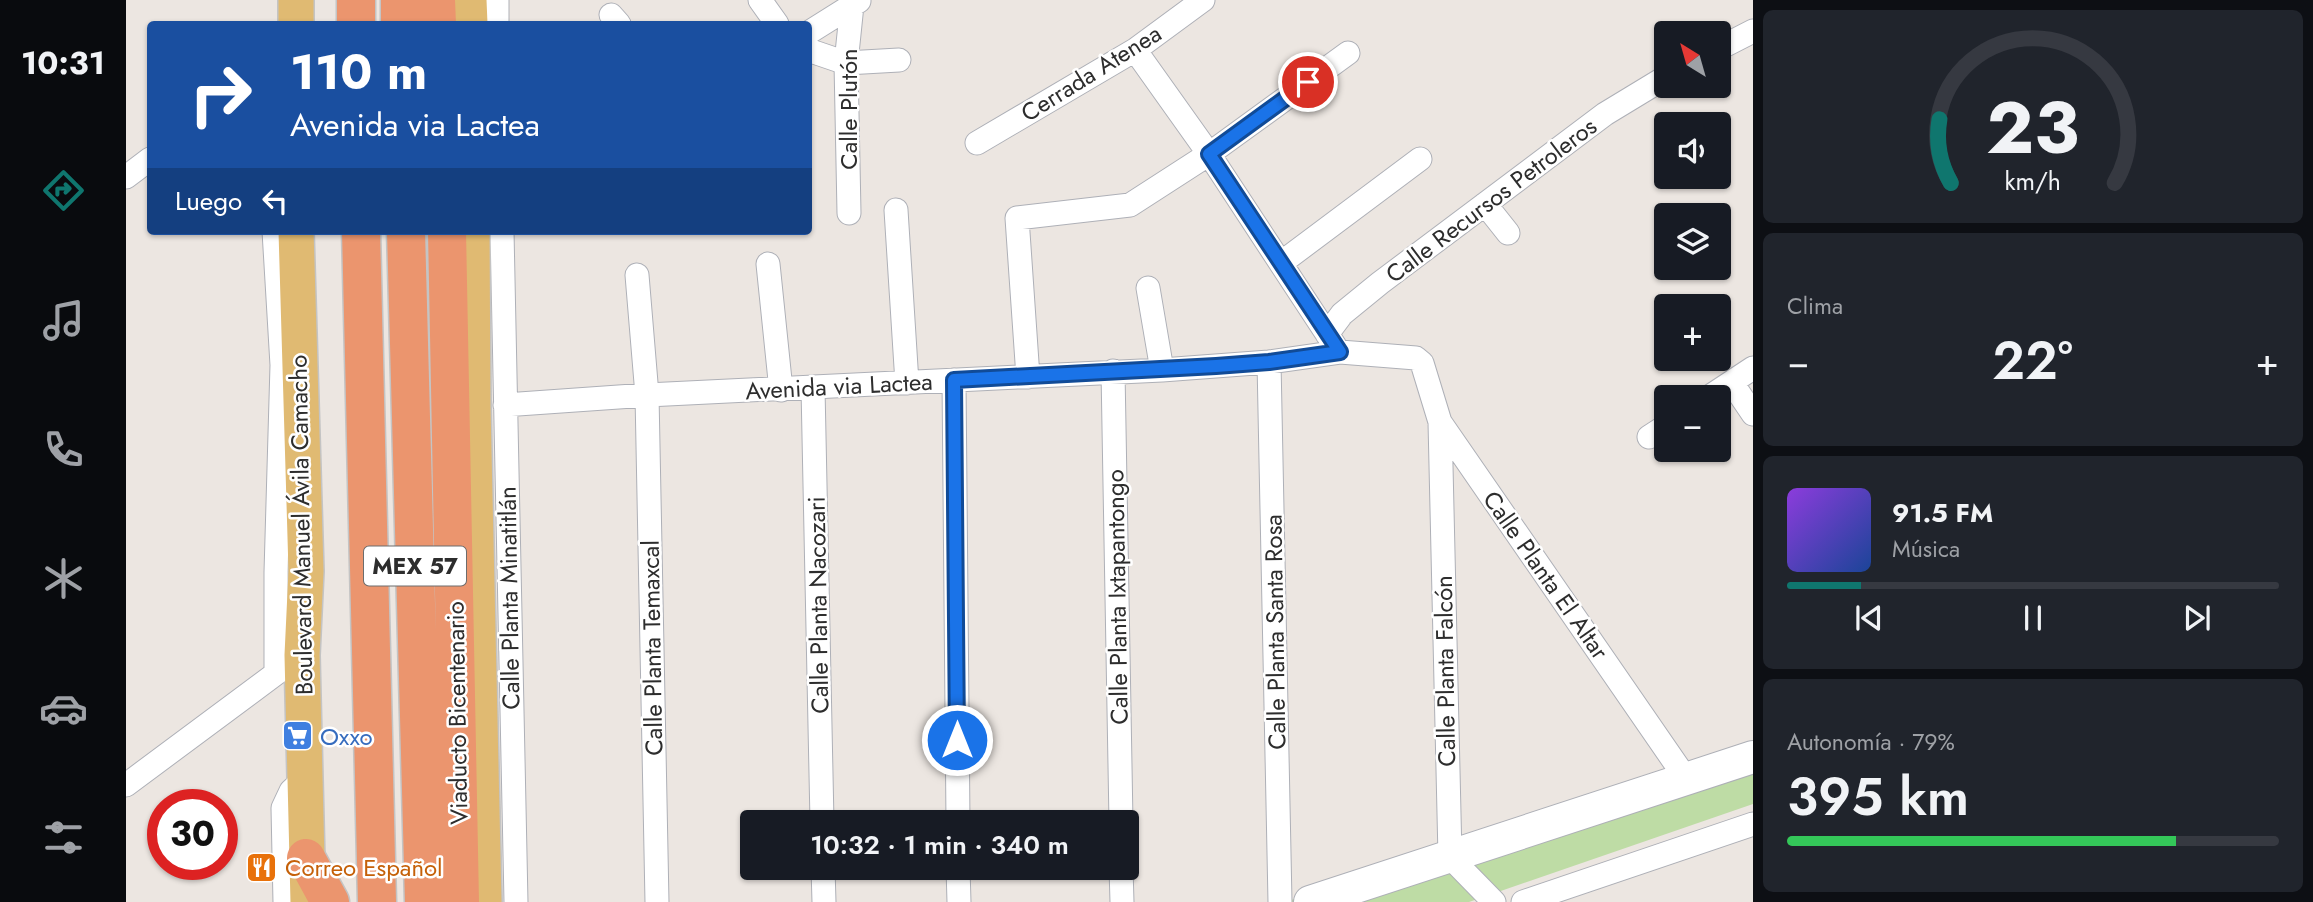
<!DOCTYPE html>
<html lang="es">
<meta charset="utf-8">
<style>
body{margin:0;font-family:Jost,sans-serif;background:#20242c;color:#f1f3f6;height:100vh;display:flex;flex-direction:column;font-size:26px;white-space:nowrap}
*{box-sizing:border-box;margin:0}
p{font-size:23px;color:#9ea1a6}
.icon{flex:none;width:38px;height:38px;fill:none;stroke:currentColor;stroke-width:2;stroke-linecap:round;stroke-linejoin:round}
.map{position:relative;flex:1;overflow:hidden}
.details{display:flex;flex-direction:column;gap:10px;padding:10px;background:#0d0f14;width:560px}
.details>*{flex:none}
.banner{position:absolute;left:21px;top:21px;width:665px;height:214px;border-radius:7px;box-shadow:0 2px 5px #0004;background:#1a4fa0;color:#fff;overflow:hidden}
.needle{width:46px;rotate:323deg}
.buttons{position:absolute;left:1528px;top:21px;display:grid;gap:14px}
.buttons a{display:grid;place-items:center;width:77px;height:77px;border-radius:7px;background:#171b24;box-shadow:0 2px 5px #0004;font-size:35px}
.speed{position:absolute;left:21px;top:789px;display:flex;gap:14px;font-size:35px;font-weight:700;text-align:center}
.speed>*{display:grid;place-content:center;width:91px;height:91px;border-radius:50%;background:#171b24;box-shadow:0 2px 5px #0004;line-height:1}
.speed .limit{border:10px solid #d22;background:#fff;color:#111}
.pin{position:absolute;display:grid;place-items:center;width:60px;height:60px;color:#fff;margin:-30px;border:4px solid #fff;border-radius:50%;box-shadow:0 2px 7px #0007}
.me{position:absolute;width:77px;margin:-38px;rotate:0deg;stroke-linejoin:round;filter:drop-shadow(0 0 5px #0008)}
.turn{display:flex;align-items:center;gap:24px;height:147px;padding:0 28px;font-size:32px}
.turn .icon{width:91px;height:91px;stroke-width:2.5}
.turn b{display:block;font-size:49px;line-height:60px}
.then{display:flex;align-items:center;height:66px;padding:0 28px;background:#0003;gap:14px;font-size:26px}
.big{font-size:52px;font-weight:600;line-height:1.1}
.details .card{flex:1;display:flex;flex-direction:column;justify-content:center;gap:10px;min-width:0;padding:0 24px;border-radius:10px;background:#20242c}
.details .dial{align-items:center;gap:0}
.dial svg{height:182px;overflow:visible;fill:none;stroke:#363941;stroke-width:7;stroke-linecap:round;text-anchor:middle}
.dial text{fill:#f1f3f6;stroke:none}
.song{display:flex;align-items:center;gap:21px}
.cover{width:84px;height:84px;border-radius:10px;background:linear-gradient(135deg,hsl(270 70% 55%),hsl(220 70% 35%))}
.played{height:7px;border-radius:4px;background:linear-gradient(90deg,#0f766e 15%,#363941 15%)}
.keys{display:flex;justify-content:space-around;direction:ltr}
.heat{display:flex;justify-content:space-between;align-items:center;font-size:38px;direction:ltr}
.charge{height:10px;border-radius:5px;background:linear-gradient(90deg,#34c759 79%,#363941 0)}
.trip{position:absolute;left:614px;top:810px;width:399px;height:70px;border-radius:7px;background:#171b24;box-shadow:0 2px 5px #0004;font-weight:600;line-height:70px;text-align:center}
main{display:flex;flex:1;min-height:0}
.dock{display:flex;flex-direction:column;width:126px;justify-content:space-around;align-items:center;background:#090b0e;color:#9ea1a6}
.dock .icon{width:49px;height:49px}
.dock .active{color:#0f766e}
.dock b{font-size:32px;color:#f1f3f6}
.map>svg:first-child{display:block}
.green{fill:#bedca5}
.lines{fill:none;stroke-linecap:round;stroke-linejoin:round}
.street-casing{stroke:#aeb0b7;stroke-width:25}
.secondary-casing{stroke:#aeb0b7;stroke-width:34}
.primary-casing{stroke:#c4c4c4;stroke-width:38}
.highway-casing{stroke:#c4c4c4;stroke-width:41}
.street{stroke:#fff;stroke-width:23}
.secondary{stroke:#fff;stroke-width:32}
.primary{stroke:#e0ba72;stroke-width:35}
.highway{stroke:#eb956e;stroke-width:38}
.route-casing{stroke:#114b97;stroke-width:18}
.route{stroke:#1a73e8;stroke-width:12}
.labels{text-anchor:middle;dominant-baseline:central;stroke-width:5;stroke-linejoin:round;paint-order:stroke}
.shield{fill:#fff;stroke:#6c6c6c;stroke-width:2}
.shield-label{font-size:23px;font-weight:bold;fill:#2d2d2d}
.street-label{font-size:24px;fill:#2d2d2d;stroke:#fff}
.shop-label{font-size:24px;fill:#366cbe;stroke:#fff;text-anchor:start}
.food-label{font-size:24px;fill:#c56008;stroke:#fff;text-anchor:start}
</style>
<main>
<nav class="dock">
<b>10:31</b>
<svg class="icon active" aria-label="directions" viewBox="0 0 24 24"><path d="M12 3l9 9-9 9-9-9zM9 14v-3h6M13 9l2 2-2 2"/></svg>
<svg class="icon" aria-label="music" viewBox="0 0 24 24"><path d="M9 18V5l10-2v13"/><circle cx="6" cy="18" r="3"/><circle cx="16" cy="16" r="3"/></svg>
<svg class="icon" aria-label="phone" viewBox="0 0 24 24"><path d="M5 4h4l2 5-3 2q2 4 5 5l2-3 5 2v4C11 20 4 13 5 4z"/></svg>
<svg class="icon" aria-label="climate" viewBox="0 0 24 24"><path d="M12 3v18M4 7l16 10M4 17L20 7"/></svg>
<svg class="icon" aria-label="car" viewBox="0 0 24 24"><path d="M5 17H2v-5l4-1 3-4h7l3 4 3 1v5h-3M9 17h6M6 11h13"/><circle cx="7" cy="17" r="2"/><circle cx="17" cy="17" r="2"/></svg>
<svg class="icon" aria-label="filters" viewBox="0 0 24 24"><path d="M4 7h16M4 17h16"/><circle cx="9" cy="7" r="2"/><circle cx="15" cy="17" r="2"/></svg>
</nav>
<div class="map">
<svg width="1627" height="902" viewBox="0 0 1627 902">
<rect width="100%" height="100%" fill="#ece6e1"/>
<path class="green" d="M1627,752v52l-284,98h-184z"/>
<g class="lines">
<defs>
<path id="street" d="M371,0v24
M634,0l17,24
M485,15l8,9
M682,33l51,-32
M1592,49l35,-18
M682,50l38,13 53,-3
M1009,50l74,104 126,192
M851,143l158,-93 68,-50
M0,177l24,-18
M1359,204l23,29
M770,210l11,173
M723,213l-3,-150 6,-58
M148,231l8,134 -6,207v101
M376,231l14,671
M1155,263l139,-104
M642,264l13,126
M511,275l10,120 10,507
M1022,288l14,82
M1201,334l15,-20 38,-31 225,-169 61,-37
M1143,362l11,540
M987,371l8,451
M902,377l-11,-159 113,-13 79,-51 139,-101
M828,380l4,442
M1606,383l21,31
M687,388l9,434
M1583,397l44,-29
M379,405l142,-10 515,-25 107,-8 71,-10 76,6 6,5 18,59 247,358
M1314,422l10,435 44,45
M1523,437l17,-11
M0,785l160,-119
M697,868l1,34
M832,868l1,34
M995,868l1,34
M159,902l-2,-94 8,-17 13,-12
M1397,902l230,-78"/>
<path id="secondary" d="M1184,902l443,-145"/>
<path id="primary" d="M343,0l1,24
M170,24v-24
M170,231l10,340 -4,84 6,247
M346,231l1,176 11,495"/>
<path id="highway" d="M230,0v24
M274,0v24
M310,0l1,24
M235,231l16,671
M280,231l18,671
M321,231l13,671
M180,858l24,44"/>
</defs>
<use href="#street" class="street-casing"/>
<use href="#secondary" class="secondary-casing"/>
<use href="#primary" class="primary-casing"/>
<use href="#highway" class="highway-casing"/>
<use href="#street" class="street"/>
<use href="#secondary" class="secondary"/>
<use href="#primary" class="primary"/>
<use href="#highway" class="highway"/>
</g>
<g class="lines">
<defs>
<path id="route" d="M831,740l-3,-360 262,-14 53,-4 71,-10 -131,-198 99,-72"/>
</defs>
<use href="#route" class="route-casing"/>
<use href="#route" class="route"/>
</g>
<defs>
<symbol id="supermarket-square" viewBox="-11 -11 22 22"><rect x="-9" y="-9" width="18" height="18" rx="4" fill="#3f7fe0" stroke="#fff"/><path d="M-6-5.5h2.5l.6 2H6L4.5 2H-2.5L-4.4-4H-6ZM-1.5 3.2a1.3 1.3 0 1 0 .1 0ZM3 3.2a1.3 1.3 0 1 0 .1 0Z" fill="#fff"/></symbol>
<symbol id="restaurant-square" viewBox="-11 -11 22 22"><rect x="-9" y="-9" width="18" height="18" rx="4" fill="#e8710a" stroke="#fff"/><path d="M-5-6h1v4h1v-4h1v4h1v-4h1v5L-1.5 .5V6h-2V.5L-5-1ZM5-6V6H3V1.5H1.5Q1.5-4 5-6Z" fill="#fff"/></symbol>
</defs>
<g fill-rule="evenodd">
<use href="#supermarket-square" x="154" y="718" width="35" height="35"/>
<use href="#restaurant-square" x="118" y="850" width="35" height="35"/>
</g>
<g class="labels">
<rect class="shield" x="238" y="546.5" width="102" height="39" rx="5"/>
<g class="shield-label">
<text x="289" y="566">MEX 57</text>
</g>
<g class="street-label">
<text transform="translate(965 73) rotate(-32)">Cerrada Atenea</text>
<text transform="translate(722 109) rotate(-90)">Calle Plutón</text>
<text transform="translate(1365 200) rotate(-37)">Calle Recursos Petroleros</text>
<text transform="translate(713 386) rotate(-3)">Avenida via Lactea</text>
<text transform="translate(175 525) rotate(-91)">Boulevard Manuel Ávila Camacho</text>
<text transform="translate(1420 575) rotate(55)">Calle Planta El Altar</text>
<text transform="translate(991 597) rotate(-91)">Calle Planta Ixtapantongo</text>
<text transform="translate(383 598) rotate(-91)">Calle Planta Minatitlán</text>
<text transform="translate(692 605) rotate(-91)">Calle Planta Nacozari</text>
<text transform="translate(1149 632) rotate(-91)">Calle Planta Santa Rosa</text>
<text transform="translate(526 648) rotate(-91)">Calle Planta Temaxcal</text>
<text transform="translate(1319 671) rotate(-91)">Calle Planta Falcón</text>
<text transform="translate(331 713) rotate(-91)">Viaducto Bicentenario</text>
</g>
<g class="shop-label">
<text x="194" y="736">Oxxo</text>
</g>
<g class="food-label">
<text x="159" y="867">Correo Español</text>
</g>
</g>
</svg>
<div class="buttons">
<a><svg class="needle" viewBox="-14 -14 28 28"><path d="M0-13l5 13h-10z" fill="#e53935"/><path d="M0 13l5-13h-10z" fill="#9ea1a6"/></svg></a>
<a><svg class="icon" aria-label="sound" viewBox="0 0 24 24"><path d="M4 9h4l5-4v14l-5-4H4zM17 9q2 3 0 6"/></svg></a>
<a><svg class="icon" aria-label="layers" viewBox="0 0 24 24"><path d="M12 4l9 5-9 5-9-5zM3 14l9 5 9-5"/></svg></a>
<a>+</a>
<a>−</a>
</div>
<div class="speed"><div class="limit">30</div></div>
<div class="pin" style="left:1182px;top:82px;background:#d93025"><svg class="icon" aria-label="arrive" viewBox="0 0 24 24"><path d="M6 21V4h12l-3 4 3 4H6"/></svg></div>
<svg class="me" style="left:831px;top:740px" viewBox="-20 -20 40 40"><circle r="17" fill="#1a73e8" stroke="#fff" stroke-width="3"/><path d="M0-11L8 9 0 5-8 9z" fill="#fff"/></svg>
<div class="trip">10:32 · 1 min · 340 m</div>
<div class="banner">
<div class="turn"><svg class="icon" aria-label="right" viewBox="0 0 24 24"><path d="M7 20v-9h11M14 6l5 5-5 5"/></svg><div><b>110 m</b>Avenida via Lactea</div></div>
<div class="then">Luego<svg class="icon" aria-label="left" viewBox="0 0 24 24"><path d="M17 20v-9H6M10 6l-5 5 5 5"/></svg></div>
</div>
</div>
<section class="details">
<div class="card dial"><svg viewBox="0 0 100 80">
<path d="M14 69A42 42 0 1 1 86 69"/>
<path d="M14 69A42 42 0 0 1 9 41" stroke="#0f766e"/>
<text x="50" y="56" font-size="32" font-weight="700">23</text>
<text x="50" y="72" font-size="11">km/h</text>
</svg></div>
<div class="card"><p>Clima</p>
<div class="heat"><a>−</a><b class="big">22°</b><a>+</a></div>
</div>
<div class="card">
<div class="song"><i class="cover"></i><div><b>91.5 FM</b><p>Música</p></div></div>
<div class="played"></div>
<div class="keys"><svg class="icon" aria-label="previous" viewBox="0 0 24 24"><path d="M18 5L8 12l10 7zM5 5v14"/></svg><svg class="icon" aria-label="pause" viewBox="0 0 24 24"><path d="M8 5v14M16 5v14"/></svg><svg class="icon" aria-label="next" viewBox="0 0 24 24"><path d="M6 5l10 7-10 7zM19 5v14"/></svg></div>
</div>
<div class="card"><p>Autonomía · 79%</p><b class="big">395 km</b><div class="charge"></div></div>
</section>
</main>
